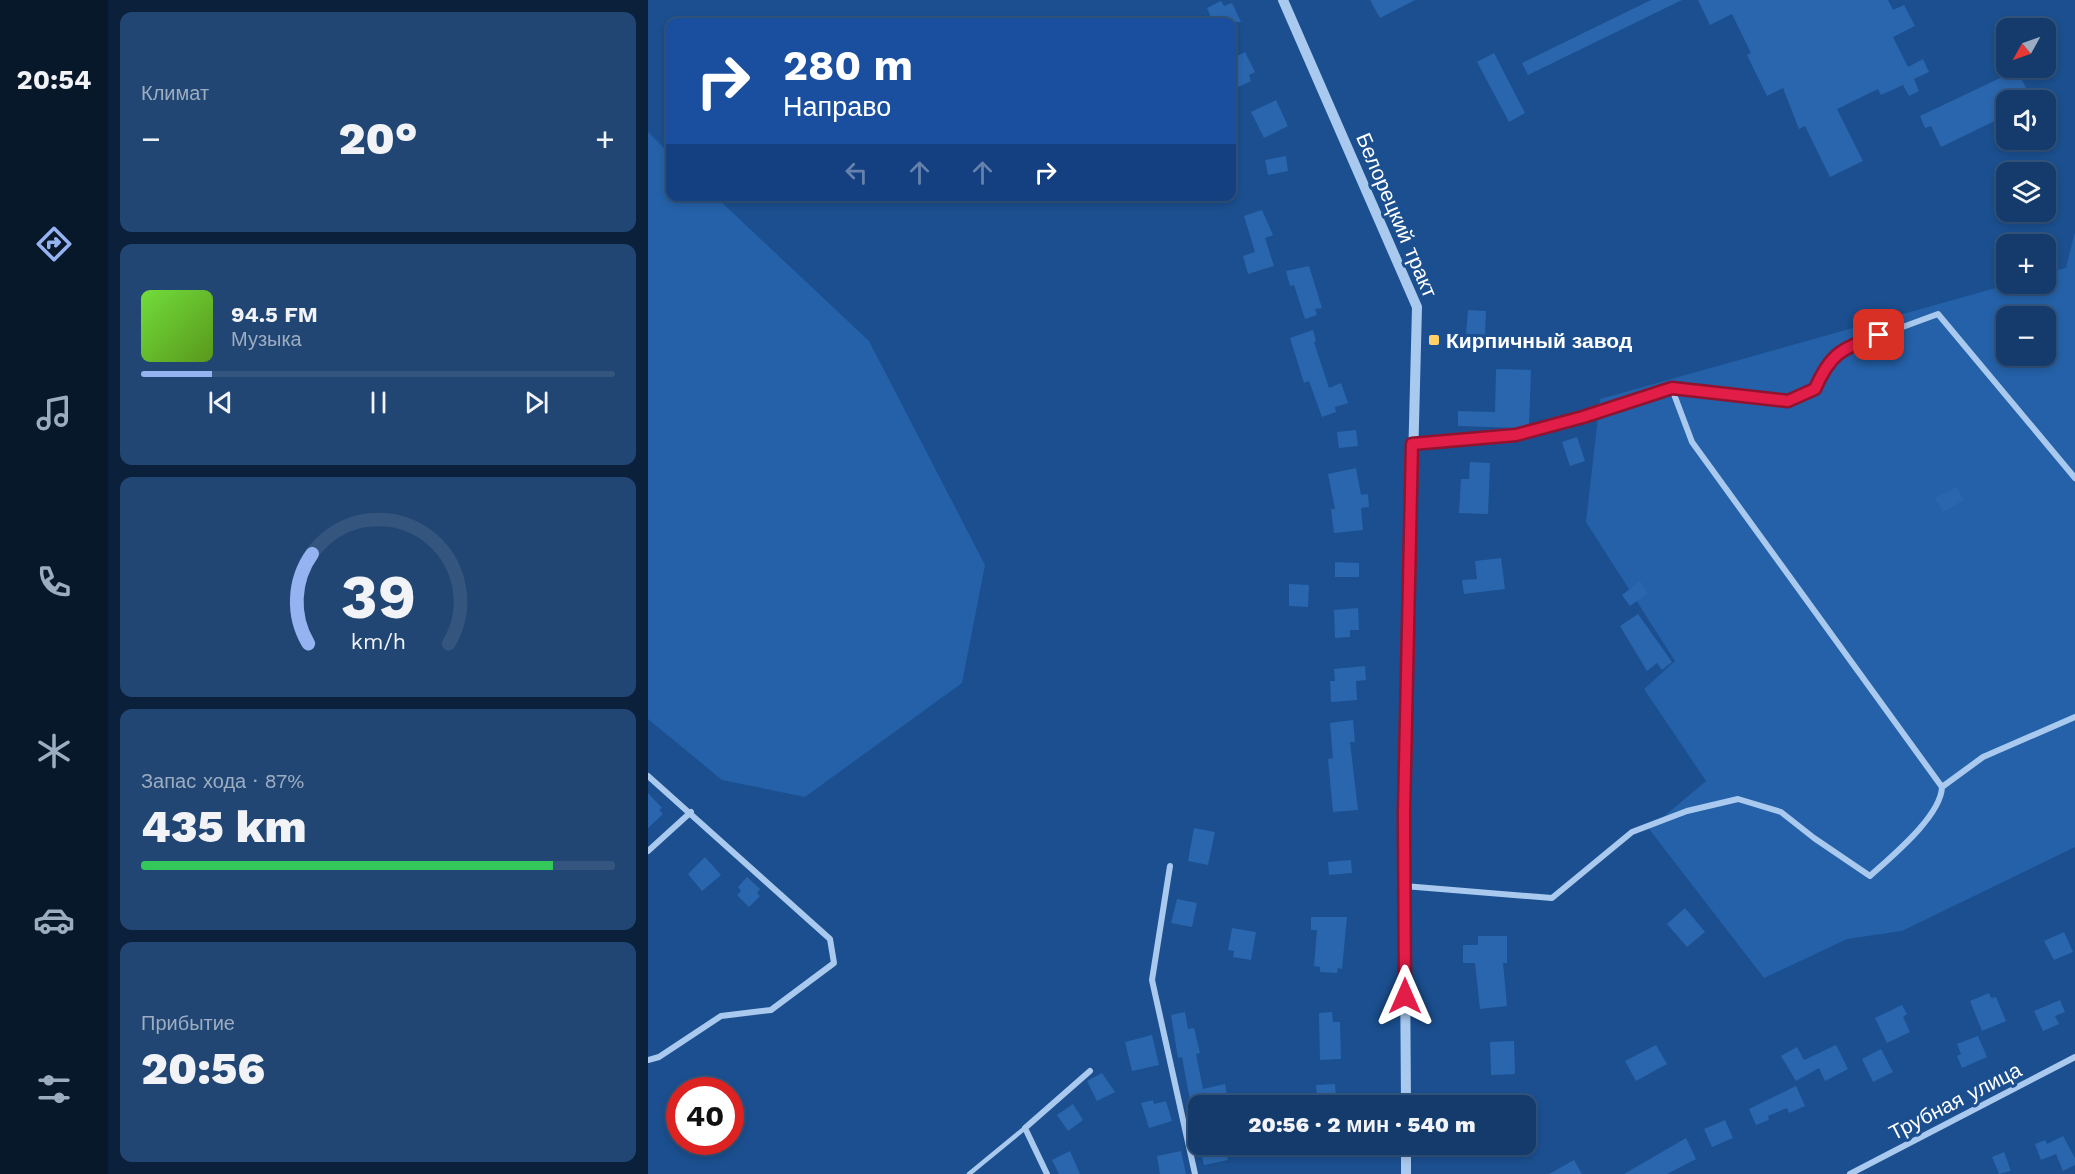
<!DOCTYPE html>
<html lang="ru">
<meta charset="utf-8">
<style>
body{margin:0;font-family:"Work Sans",sans-serif;background:#214673;color:#f1f3f6;height:100vh;display:flex;flex-direction:column;font-size:22px;white-space:nowrap}
*{box-sizing:border-box;margin:0}
p{font-size:20px;color:#9dadc1}
.icon{flex:none;width:33px;height:33px;fill:none;stroke:currentColor;stroke-width:2;stroke-linecap:round;stroke-linejoin:round}
.map{position:relative;flex:1;overflow:hidden}
.details{display:flex;flex-direction:column;gap:12px;padding:12px;background:#0b203b;width:540px}
.details>*{flex:none}
.hud{position:absolute;left:18px;top:18px;width:570px;height:183px;border-radius:12px;box-shadow:0 3px 9px #0003,0 0 0 2px #33557e;background:#1a4fa0;color:#fff;overflow:hidden}
.needle{width:39px;rotate:230deg}
.fabs{position:absolute;left:1348px;top:18px;display:grid;gap:12px}
.fabs a{display:grid;place-items:center;width:60px;height:60px;border-radius:12px;background:#143b6b;box-shadow:0 3px 9px #0003,0 0 0 2px #33557e;font-size:30px}
.speed{position:absolute;left:18px;top:1077px;display:flex;gap:12px;font-size:30px;font-weight:700;text-align:center}
.speed>*{display:grid;place-content:center;width:78px;height:78px;border-radius:50%;background:#143b6b;box-shadow:0 3px 9px #0003,0 0 0 2px #33557e;line-height:1}
.speed .limit{border:9px solid #d22;background:#fff;color:#111}
.pin{position:absolute;display:grid;place-items:center;width:51px;height:51px;color:#fff;margin:-26px;border-radius:12px;box-shadow:0 3px 9px #0006}
.me{position:absolute;width:66px;margin:-33px;rotate:0deg;stroke-linejoin:round;filter:drop-shadow(0 0 4px #0008)}
.turn{display:flex;align-items:center;gap:21px;height:126px;padding:0 18px;font-size:27px}
.turn .icon{width:78px;height:78px;stroke-width:2.5}
.turn b{display:block;font-size:42px;line-height:51px}
.lanes{display:flex;align-items:center;height:57px;padding:0 18px;background:#0003;justify-content:center;gap:30px;direction:ltr}
.lanes .off{opacity:.35}
.big{font-size:45px;font-weight:800;line-height:1.1}
.details .tile{flex:1;display:flex;flex-direction:column;justify-content:center;gap:9px;min-width:0;padding:0 21px;border-radius:12px;background:#214673}
.details .dial{align-items:center;gap:0}
.dial svg{height:156px;overflow:visible;fill:none;stroke:#33557e;stroke-width:7;stroke-linecap:round;text-anchor:middle}
.dial text{fill:#f1f3f6;stroke:none}
.song{display:flex;align-items:center;gap:18px}
.cover{width:72px;height:72px;border-radius:9px;background:linear-gradient(135deg,hsl(100 70% 55%),hsl(90 70% 35%))}
.played{height:6px;border-radius:3px;background:linear-gradient(90deg,#95b2f1 15%,#33557e 15%)}
.keys{display:flex;justify-content:space-around;direction:ltr}
.heat{display:flex;justify-content:space-between;align-items:center;font-size:33px;direction:ltr}
.charge{height:9px;border-radius:4px;background:linear-gradient(90deg,#34c759 87%,#33557e 0)}
.trip{position:absolute;left:540px;top:1095px;width:348px;height:60px;border-radius:12px;background:#143b6b;box-shadow:0 3px 9px #0003,0 0 0 2px #33557e;font-weight:800;line-height:60px;text-align:center}
main{display:flex;flex:1;min-height:0}
.tabs{display:flex;flex-direction:column;width:108px;justify-content:space-around;align-items:center;background:#08182b;color:#9dadc1}
.tabs .icon{width:42px;height:42px}
.tabs .active{color:#95b2f1}
.tabs b{font-size:27px;color:#f1f3f6}
.map>svg:first-child{display:block}
.green{fill:#2461a8;fill-rule:evenodd}
.building{fill:#2a66ad}
.lines{fill:none;stroke-linecap:round;stroke-linejoin:round}
.service{stroke:#a9c9ee;stroke-width:4.5}
.minor{stroke:#a9c9ee;stroke-width:6}
.tertiary{stroke:#a9c9ee;stroke-width:10}
.route-casing{stroke:#92132f;stroke-width:15}
.route{stroke:#e11d48;stroke-width:10}
.poi-dot{fill:#ffd166;stroke:#1b4f8f;stroke-width:2}
.labels{text-anchor:middle;dominant-baseline:central;stroke-width:6;stroke-linejoin:round;paint-order:stroke}
.street-label{font-size:21px;fill:#fff;stroke:#1b4f8f}
.poi-label{font-size:21px;font-weight:bold;fill:#fff;stroke:#1b4f8f;text-anchor:start}
</style>
<main>
<nav class="tabs">
<b>20:54</b>
<svg class="icon active" aria-label="directions" viewBox="0 0 24 24"><path d="M12 3l9 9-9 9-9-9zM9 14v-3h6M13 9l2 2-2 2"/></svg>
<svg class="icon" aria-label="music" viewBox="0 0 24 24"><path d="M9 18V5l10-2v13"/><circle cx="6" cy="18" r="3"/><circle cx="16" cy="16" r="3"/></svg>
<svg class="icon" aria-label="phone" viewBox="0 0 24 24"><path d="M5 4h4l2 5-3 2q2 4 5 5l2-3 5 2v4C11 20 4 13 5 4z"/></svg>
<svg class="icon" aria-label="climate" viewBox="0 0 24 24"><path d="M12 3v18M4 7l16 10M4 17L20 7"/></svg>
<svg class="icon" aria-label="car" viewBox="0 0 24 24"><path d="M5 17H2v-5l4-1 3-4h7l3 4 3 1v5h-3M9 17h6M6 11h13"/><circle cx="7" cy="17" r="2"/><circle cx="17" cy="17" r="2"/></svg>
<svg class="icon" aria-label="filters" viewBox="0 0 24 24"><path d="M4 7h16M4 17h16"/><circle cx="9" cy="7" r="2"/><circle cx="15" cy="17" r="2"/></svg>
</nav>
<section class="details">
<div class="tile"><p>Климат</p>
<div class="heat"><a>−</a><b class="big">20°</b><a>+</a></div>
</div>
<div class="tile">
<div class="song"><i class="cover"></i><div><b>94.5 FM</b><p>Музыка</p></div></div>
<div class="played"></div>
<div class="keys"><svg class="icon" aria-label="previous" viewBox="0 0 24 24"><path d="M18 5L8 12l10 7zM5 5v14"/></svg><svg class="icon" aria-label="pause" viewBox="0 0 24 24"><path d="M8 5v14M16 5v14"/></svg><svg class="icon" aria-label="next" viewBox="0 0 24 24"><path d="M6 5l10 7-10 7zM19 5v14"/></svg></div>
</div>
<div class="tile dial"><svg viewBox="0 0 100 80">
<path d="M14 69A42 42 0 1 1 86 69"/>
<path d="M14 69A42 42 0 0 1 16 23" stroke="#95b2f1"/>
<text x="50" y="56" font-size="32" font-weight="700">39</text>
<text x="50" y="72" font-size="11">km/h</text>
</svg></div>
<div class="tile"><p>Запас хода · 87%</p><b class="big">435 km</b><div class="charge"></div></div>
<div class="tile"><p>Прибытие</p><b class="big">20:56</b></div>
</section>
<div class="map">
<svg width="1427" height="1174" viewBox="0 0 1427 1174">
<rect width="100%" height="100%" fill="#1b4f8f"/>
<path class="green" d="M0,132l22,22v42l46,1 153,144 116,224 -23,118 -157,114 -83,-17 -74,-61z
M1427,231v616l-173,84 -55,8 -83,39 -115,-149 57,-48 -62,-92 31,-28 -89,-139 14,-123 410,-115h36v-11l20,-5zM1359,316h39v40h-39z"/>
<path class="building" d="M722,0h45l-35,18z
M1003,0h31l-154,75 -6,-12z
M1050,0h190l5,10 11,-5 11,21 -22,11 15,30 15,-8 6,13 -15,7 5,12 -10,5 -6,-11 -22,10 -3,-6 -41,20 26,52 -33,16 -25,-51 -6,3 -16,-41 -16,8 -20,-41 4,-2 -19,-39 -22,11z
M573,1l3,5 8,-3 9,19h-28l-6,-14z
M597,52l10,20 -6,3 2,6 -19,9v-22l4,-2 -3,-8z
M846,53l31,60 -16,9 -32,-60z
M1369,70l15,30h-25v15l-66,32 -10,-21 -6,2 -5,-12z
M628,100l12,26 -24,12 -13,-26z
M638,156l2,15 -20,4 -3,-15z
M614,210l11,25 -8,3 9,28 -26,8 -5,-18 12,-4 -11,-36z
M661,266l13,42 -7,1 2,6 -12,4 -11,-34 -4,1 -4,-15z
M820,310l18,1 -1,24 -19,-1z
M665,330l3,11 -2,1 15,46 12,-5 7,20 -13,4 1,5 -14,5 -13,-36 -5,2 -14,-45z
M848,369l35,1 -2,56 -8,2 -63,-2v-15l37,1z
M708,430l2,16 -19,2 -2,-16z
M929,437l8,24 -15,5 -8,-24z
M822,462l20,1 -2,51 -29,-1 2,-34h8z
M708,468l5,27 7,-1 1,13 -8,1 2,22 -29,3 -3,-24h4l-7,-35z
M1308,487l8,13 -21,12 -8,-14z
M853,558l4,31 -41,5 -2,-14 15,-1 -2,-18z
M687,562l24,1v14h-24z
M992,581l8,12 -18,13 -8,-11z
M641,584l20,1 -1,22 -19,-1z
M710,608l1,22h-9v7l-15,1 -1,-28z
M990,614l34,48 -10,8 -5,-7 -10,8 -27,-45z
M717,666l1,14 -10,1 1,19 -26,2 -1,-21h5l-1,-12z
M705,720l2,22h-5l8,68 -25,2 -5,-53 5,-1 -3,-35z
M0,793l14,15 -3,2 4,4 -15,14z
M546,828l21,4 -7,33 -20,-4z
M57,857l16,18 -19,16 -14,-17z
M703,860l1,13 -23,2 -1,-13z
M99,877l13,12 -3,4 3,3 -11,11 -12,-12 4,-4 -3,-4z
M529,899l20,4 -5,24 -21,-4z
M1037,908l20,24 -18,15 -20,-23z
M663,917h36l-5,52 -4,-1 -1,5 -17,-1v-5l-6,-1 3,-36h-6z
M584,928l24,4 -5,28 -18,-3 1,-6 -6,-1z
M1416,932l9,20 -19,8 -10,-19z
M830,936h29v27h-4l4,43 -27,3 -5,-46h-12v-18h15z
M1341,993l2,5 5,-1 10,24 -24,10 -12,-30z
M1412,1000l5,12 -10,4 4,8 -16,7 -9,-20z
M1254,1005l5,9 -4,3 7,15 -23,11 -12,-25z
M537,1012l3,17 6,-1 6,25 -4,1 7,35 22,-5 2,10 -11,3 1,4 -7,1 1,4h-20l-9,-49 -4,1 -7,-43z
M684,1012l1,10h7l1,37 -21,1 -1,-47z
M504,1035l7,30 -27,6 -7,-29z
M1330,1036l9,21 -25,11 -5,-12 4,-2 -4,-10z
M866,1041l1,33 -24,1 -1,-33z
M1008,1045l11,19 -31,17 -11,-20z
M1188,1045l12,24 -23,12 -6,-13 -23,13 -15,-25 16,-9 7,13z
M1233,1049l12,23 -20,10 -11,-23z
M454,1073l13,19 -18,9 -10,-20z
M687,1084l1,14 -19,1 -1,-14z
M1148,1086l9,20 -16,7 -2,-5 -19,8 1,4 -13,5 -7,-16z
M505,1100l1,4 12,-3 6,20 -23,7 -8,-25z
M425,1104l10,16 -15,11 -11,-16z
M1077,1120l8,18 -21,9 -8,-18z
M1415,1136l12,22v7l-12,6 -7,-17 -15,6 -6,-16 10,-4 2,4z
M1038,1138l10,21 -29,15h-43z
M560,1144h16l4,16 -24,5 -4,-16 9,-2z
M422,1151l10,23h-21l-7,-14z
M533,1151l5,23h-26l-3,-18z
M1356,1152l7,19 -12,3 -7,-17z
M926,1160l8,14h-33z"/>
<g class="lines">
<path class="service" d="M321,1174l56,-46"/>
<path class="minor" d="M1024,389l116,12 27,-12 11,-24 14,-15 98,-36 137,164
M0,776l182,163 4,24 -63,47 -50,6 -62,41 -11,3
M1294,787l41,-30 92,-40
M0,851l43,-39
M522,866l-18,114 43,194
M756,886l148,12 80,-66 55,-21 51,-12 43,13 33,26 56,38c22,-20 71,-60 72,-89l-250,-345 -20,-53 -89,28 -67,18 -104,9
M399,1174l-22,-46 65,-57
M1202,1174l225,-117"/>
<path class="tertiary" d="M635,0l134,307 -13,506 2,293
M758,1144v30"/>
</g>
<g class="lines">
<defs>
<path id="route" d="M757,996l-1,-183 8,-369 104,-9 67,-18 89,-29 116,13 27,-12c16,-37 27,-40 64,-54"/>
</defs>
<use href="#route" class="route-casing"/>
<use href="#route" class="route"/>
</g>
<rect class="poi-dot" x="780" y="334" width="12" height="12" rx="3"/>
<g class="labels">
<g class="street-label">
<text transform="translate(749 215) rotate(67)">Белорецкий тракт</text>
<text transform="translate(1307 1101) rotate(-27)">Трубная улица</text>
</g>
<g class="poi-label">
<text x="798" y="340">Кирпичный завод</text>
</g>
</g>
</svg>
<div class="fabs">
<a><svg class="needle" viewBox="-14 -14 28 28"><path d="M0-13l5 13h-10z" fill="#e53935"/><path d="M0 13l5-13h-10z" fill="#9dadc1"/></svg></a>
<a><svg class="icon" aria-label="sound" viewBox="0 0 24 24"><path d="M4 9h4l5-4v14l-5-4H4zM17 9q2 3 0 6"/></svg></a>
<a><svg class="icon" aria-label="layers" viewBox="0 0 24 24"><path d="M12 4l9 5-9 5-9-5zM3 14l9 5 9-5"/></svg></a>
<a>+</a>
<a>−</a>
</div>
<div class="speed"><div class="limit">40</div></div>
<div class="pin" style="left:1231px;top:335px;background:#d93025"><svg class="icon" aria-label="arrive" viewBox="0 0 24 24"><path d="M6 21V4h12l-3 4 3 4H6"/></svg></div>
<svg class="me" style="left:757px;top:996px" viewBox="-20 -20 40 40"><path d="M0-17L14 15 0 8-14 15z" fill="#e11d48" stroke="#fff" stroke-width="4"/></svg>
<div class="trip">20:56 · 2 мин · 540 m</div>
<div class="hud">
<div class="turn"><svg class="icon" aria-label="right" viewBox="0 0 24 24"><path d="M7 20v-9h11M14 6l5 5-5 5"/></svg><div><b>280 m</b>Направо</div></div>
<div class="lanes"><svg class="icon off" aria-label="left" viewBox="0 0 24 24"><path d="M17 20v-9H6M10 6l-5 5 5 5"/></svg><svg class="icon off" aria-label="ahead" viewBox="0 0 24 24"><path d="M12 20V5M6 11l6-6 6 6"/></svg><svg class="icon off" aria-label="ahead" viewBox="0 0 24 24"><path d="M12 20V5M6 11l6-6 6 6"/></svg><svg class="icon" aria-label="right" viewBox="0 0 24 24"><path d="M7 20v-9h11M14 6l5 5-5 5"/></svg></div>
</div>
</div>
</main>
